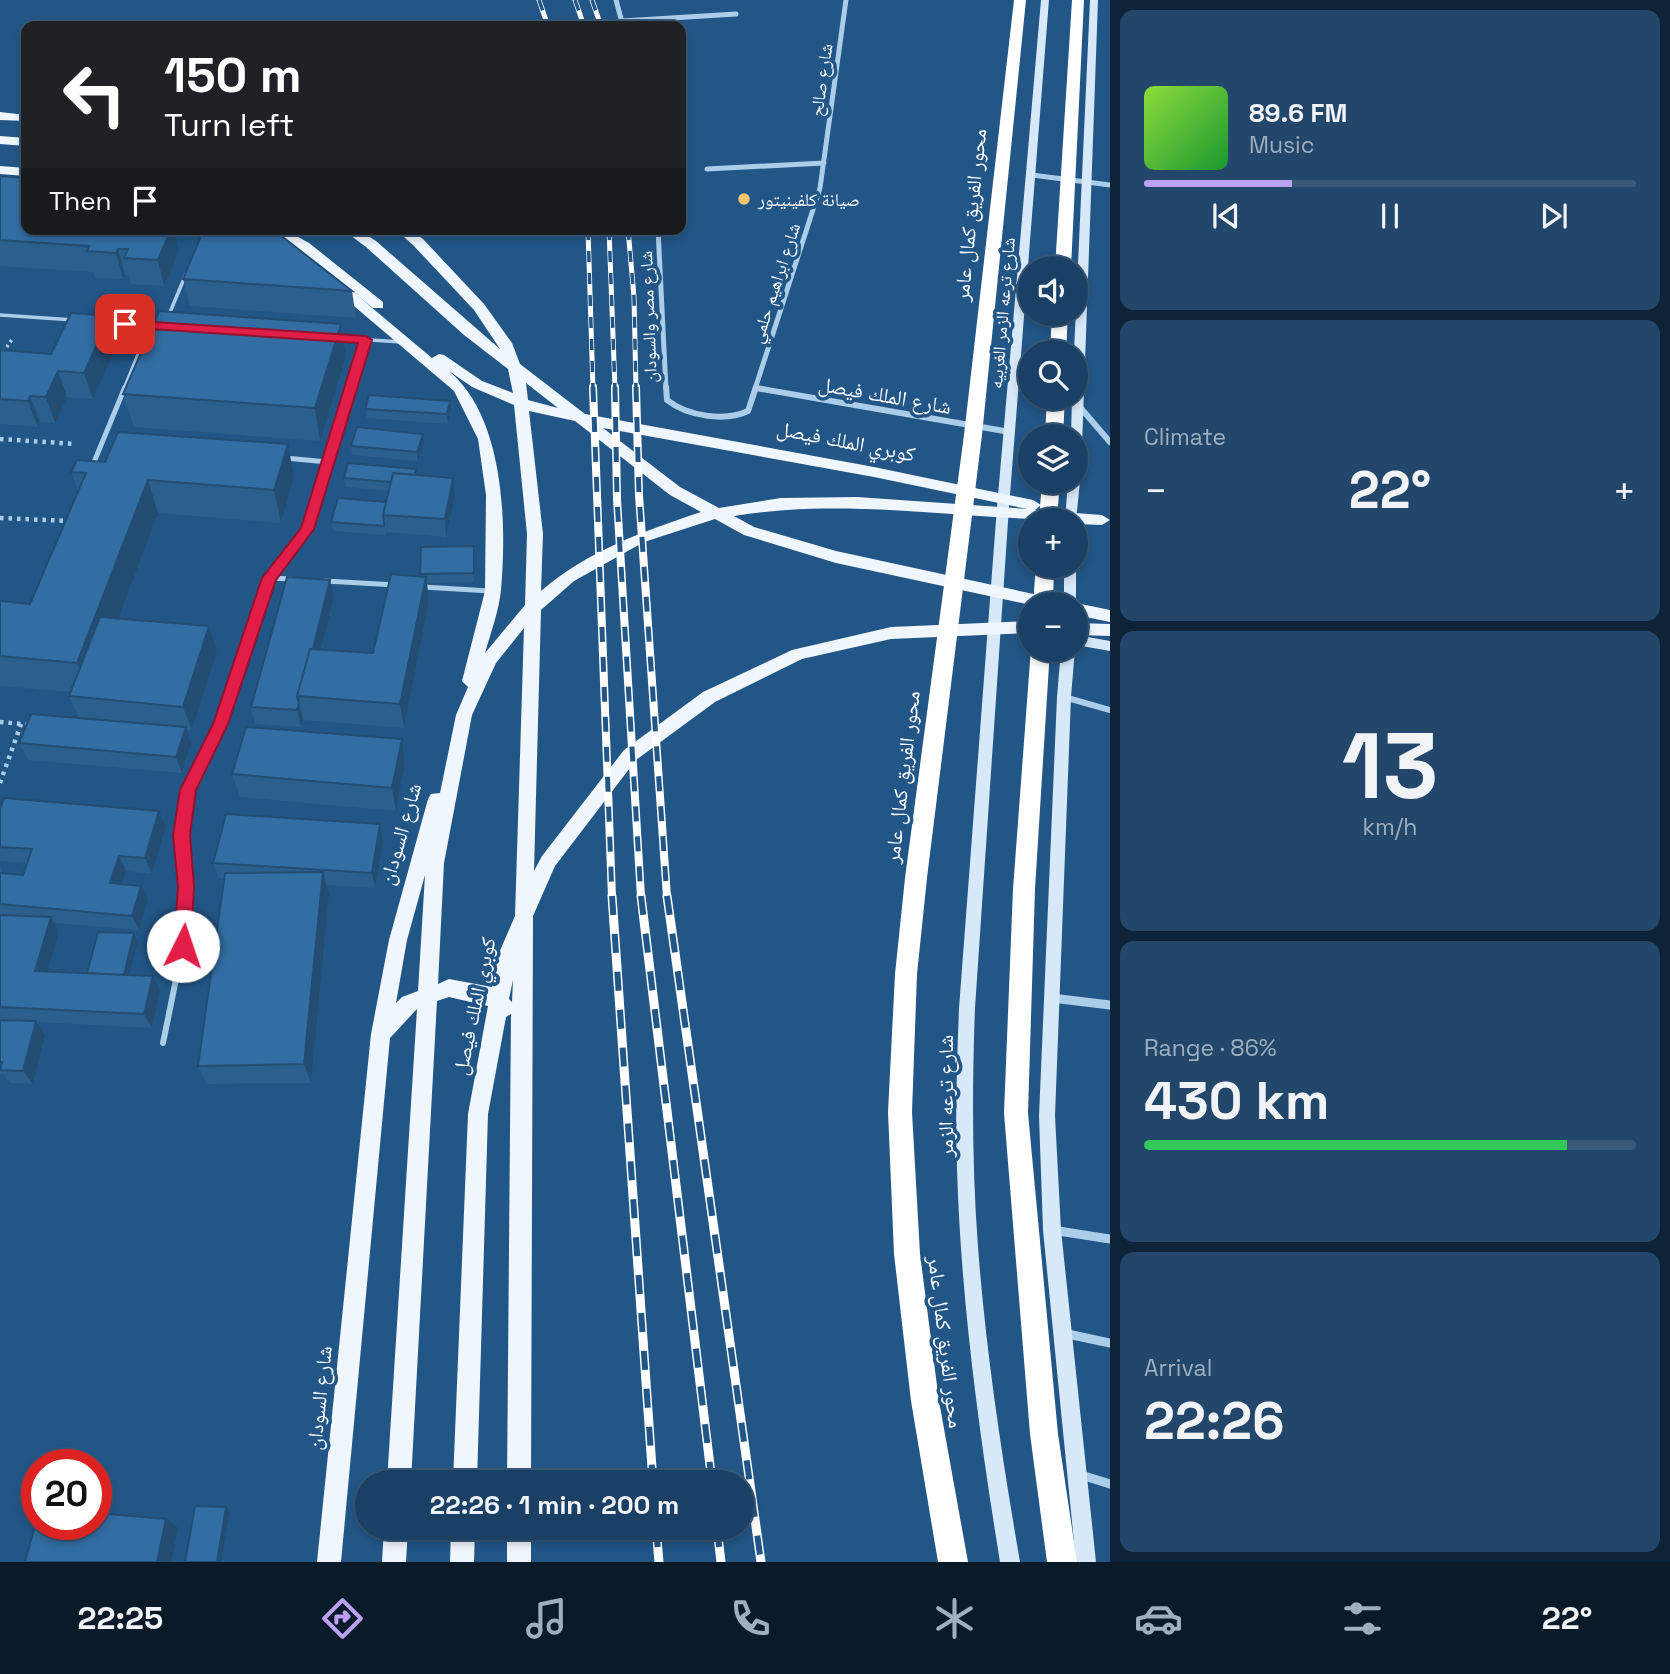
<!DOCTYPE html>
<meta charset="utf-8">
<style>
body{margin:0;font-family:"Space Grotesk","Noto Naskh Arabic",sans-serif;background:#23476b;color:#f1f3f6;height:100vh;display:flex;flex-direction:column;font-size:26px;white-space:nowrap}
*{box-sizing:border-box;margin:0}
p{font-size:23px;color:#9fafbf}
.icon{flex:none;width:38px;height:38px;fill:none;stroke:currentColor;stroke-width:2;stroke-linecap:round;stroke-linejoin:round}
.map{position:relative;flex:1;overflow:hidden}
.drawer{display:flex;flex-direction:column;gap:10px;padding:10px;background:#0e2338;width:560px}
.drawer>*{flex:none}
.top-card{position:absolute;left:21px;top:21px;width:665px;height:214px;border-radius:14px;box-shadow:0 4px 10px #0003,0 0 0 2px #385979;background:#202124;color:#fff;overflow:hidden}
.buttons{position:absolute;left:1018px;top:256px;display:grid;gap:14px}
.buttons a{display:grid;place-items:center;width:70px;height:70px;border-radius:50%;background:#1a4065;box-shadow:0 4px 10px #0003,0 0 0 2px #385979;font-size:35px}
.speed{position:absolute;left:21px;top:1449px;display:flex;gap:14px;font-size:35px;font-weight:700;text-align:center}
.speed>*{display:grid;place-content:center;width:91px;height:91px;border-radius:50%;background:#1a4065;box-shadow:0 4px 10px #0003,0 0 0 2px #385979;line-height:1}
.speed .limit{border:10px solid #d22;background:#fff;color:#111}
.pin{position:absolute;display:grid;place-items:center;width:60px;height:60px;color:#fff;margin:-30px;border-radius:14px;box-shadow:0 4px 10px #0006}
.me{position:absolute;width:77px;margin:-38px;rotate:4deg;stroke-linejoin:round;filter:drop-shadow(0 0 5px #0008)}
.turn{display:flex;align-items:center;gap:24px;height:147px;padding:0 28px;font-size:32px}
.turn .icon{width:91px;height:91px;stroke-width:2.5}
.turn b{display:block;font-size:49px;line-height:60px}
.then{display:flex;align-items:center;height:66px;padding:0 28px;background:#0003;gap:14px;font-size:26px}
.big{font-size:52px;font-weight:700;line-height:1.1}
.drawer .tile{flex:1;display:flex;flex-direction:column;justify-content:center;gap:10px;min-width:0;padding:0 24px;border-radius:14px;background:#23476b}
.drawer .dial{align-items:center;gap:0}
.dial b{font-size:91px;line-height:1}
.song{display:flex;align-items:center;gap:21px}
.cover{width:84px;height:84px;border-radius:10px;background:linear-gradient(135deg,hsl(90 70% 55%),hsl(130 70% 35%))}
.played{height:7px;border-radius:4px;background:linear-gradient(90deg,#bca0f2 30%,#385979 30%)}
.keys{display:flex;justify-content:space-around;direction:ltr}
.heat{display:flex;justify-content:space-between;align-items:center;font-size:38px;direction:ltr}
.charge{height:10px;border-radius:5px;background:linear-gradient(90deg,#34c759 86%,#385979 0)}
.trip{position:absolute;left:355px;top:1470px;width:399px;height:70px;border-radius:35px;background:#1a4065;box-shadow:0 4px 10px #0003,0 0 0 2px #385979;font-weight:700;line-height:70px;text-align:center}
.dock{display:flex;height:112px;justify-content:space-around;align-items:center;background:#0a1a28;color:#9fafbf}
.dock .icon{width:49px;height:49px}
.dock .on{color:#bca0f2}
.dock b{font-size:32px;color:#f1f3f6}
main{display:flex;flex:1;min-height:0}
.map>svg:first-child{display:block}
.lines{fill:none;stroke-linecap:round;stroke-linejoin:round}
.path-far1{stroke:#accde9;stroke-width:3.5;stroke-dasharray:2.5 3.5;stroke-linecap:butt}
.path{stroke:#accde9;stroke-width:4.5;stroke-dasharray:3.5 5;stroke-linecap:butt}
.lane-far2{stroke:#accde9;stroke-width:3.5}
.lane-far1{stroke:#accde9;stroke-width:5}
.lane{stroke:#accde9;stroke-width:6}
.street-far2{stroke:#accde9;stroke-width:5}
.street-far1{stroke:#accde9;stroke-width:6}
.street{stroke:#accde9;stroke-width:9}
.secondary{fill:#d7e8f8;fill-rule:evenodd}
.primary{fill:#f0f6fe;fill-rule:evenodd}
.highway{fill:#fff;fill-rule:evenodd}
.rail-far2-casing{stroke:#fff;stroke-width:5}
.rail-far1-casing{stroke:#fff;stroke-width:8}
.rail-casing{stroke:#fff;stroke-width:9}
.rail-far2{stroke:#225687;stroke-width:3.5;stroke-dasharray:11;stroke-linecap:butt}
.rail-far1{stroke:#225687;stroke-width:5;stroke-dasharray:15;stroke-linecap:butt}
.rail{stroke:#225687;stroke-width:6;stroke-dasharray:19;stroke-linecap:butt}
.wall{fill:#2b5f8d}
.shaded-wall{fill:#234d73}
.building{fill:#326ea4;stroke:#234d73;stroke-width:2}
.route{fill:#e11d48;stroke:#92132f;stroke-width:2}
.poi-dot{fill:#f5c46f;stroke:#225687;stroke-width:2.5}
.labels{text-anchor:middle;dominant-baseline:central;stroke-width:7;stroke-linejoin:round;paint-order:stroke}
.far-street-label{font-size:18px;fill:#fff;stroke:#225687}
.far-poi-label{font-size:18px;fill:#fff;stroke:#225687;text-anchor:start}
.street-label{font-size:21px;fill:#fff;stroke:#225687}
</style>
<main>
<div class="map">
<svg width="1110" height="1562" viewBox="0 0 1110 1562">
<rect width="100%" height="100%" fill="#225687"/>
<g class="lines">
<path class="path-far1" d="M0,357l13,-19"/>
<path class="path" d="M0,439l76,5
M0,518l69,3
M0,722l32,3
M0,783l21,-59"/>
<path class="lane-far2" d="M0,315l74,5
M168,317l18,-43
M108,323l49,3
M338,338l64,4
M124,389l26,-64
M351,389l15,-49"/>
<path class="lane-far1" d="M285,458l43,4
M92,467l33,-80
M270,578l21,1
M325,581l71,4
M423,587l67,4
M185,897l-3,-62 6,-45 32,-66 50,-146 37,-49 44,-142"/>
<path class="lane" d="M163,1043l20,-98 3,-49"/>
<path class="street-far2" d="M616,0l7,26
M622,21l114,-7
M707,169l117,-6
M1032,175l78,10
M658,229l8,160
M756,388l7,1
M755,389l65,-201 26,-188"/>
<path class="street-far1" d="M666,387l1,13c20,16 58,22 81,11l8,-24
M756,388l254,44
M1079,406l31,36
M1064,697l46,13"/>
<path class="street" d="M1052,998l58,7
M1052,1230l58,9
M1063,1333l47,10
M1081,1475l29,9"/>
<path class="secondary" d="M1041,0h8l-40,507 -34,501c-3,80 -3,159 3,239 8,106 24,210 42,315h-20c-21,-130 -39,-261 -43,-393 -2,-54 0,-107 2,-161l38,-501z
M1090,0h8l-16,446 -6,4v-14h-5l1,-39h4v-45h-2z
M1076,477l4,4 -4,40 -11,-1 3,-39h8z
M1064,565h12v39h-12z
M1076,635l34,6v10l-34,-6z
M1061,649h14l-4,48 -16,419 6,114 35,332h-20l-33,-332 -4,-114 18,-419z"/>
<path class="primary" d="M0,112l26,3v6l-26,-1z
M0,136l26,2v8l-26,-2z
M0,166l26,2v8l-26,-2z
M268,229h16l25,14 74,59v6h-10l-74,-59z
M342,229h15l19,12 124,108 -26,-39 -61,-65 -18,-16h14l14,10 61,65 28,39 8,21 65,50 289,53 159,33 8,5 -6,5 67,5 8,5 -8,5 -26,-1v-4c-115,0 -227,-23 -342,-4l20,11 82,24 216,47 8,6 -29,1 -195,-42 -92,-28 -29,-16 -71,23 -70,39 -33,29 -7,261 8,-15 82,-106 79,-58 89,-42 99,-23 140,-6v12l-140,6 -89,20 -87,43 -79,58 -81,106 -22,50 -2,566h-24l4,-468 -5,3 -18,97 -11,368h-24l15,-368 20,-108 -39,-9 -12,4 -26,481h-24l30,-473 -27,29 -49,524h-24l54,-528 18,-94 39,-141 3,-5 9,-1 16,-78 12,-28 -6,-6 23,-90 1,-96 -8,-56 -24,-48 -126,-107 7,-4 5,1 92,77 7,-4 5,1 38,26 31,12 -5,-24 -44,-34 -98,-88zM449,371l23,16 42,18 13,129 -2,71 -40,48c6,-21 14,-43 16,-63 6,-68 3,-173 -52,-219zM526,383l32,25 -30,-8zM529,411l46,10 95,74 31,17c-57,19 -114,39 -160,79l2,-57zM603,428l271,49 153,32 -170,-12 -76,1 -62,10 -39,-21zM524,628l-9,288 -16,37 -7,34 -43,-8 -11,5 6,-121 28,-148 24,-52zM425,875l-7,116 -16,6 -6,6 11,-63zM513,980l-1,22 -3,-3z
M1076,603l34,7v12l-34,-7v-11h-2z
M1076,623l34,1v12l-34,-1z
M384,1528h24l-2,34h-24z
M451,1528h24l-1,34h-24z
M507,1528h24v34h-24z"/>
<path class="highway" d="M1014,0h12l-44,435 -55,443 -10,96 -5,138 8,142 19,147 29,161h-30l-27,-161 -17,-147 -6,-142 7,-138 10,-96 59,-443z
M1072,0h12l-13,268h-16z
M1052,313h16l-2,39h-16z
M1047,397h18l-2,39h-18z
M1042,481h18l-3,39h-18z
M1036,565h18l-1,39h-20z
M1031,648l19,1 -15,240 -7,224 30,321 19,128h-30l-17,-128 -26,-321 9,-224z"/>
<defs>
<path id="rail-far2" d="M539,0l9,26
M575,0l9,26
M592,0l9,26
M588,229l5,160
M609,229l6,160
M628,229l6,68 2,92"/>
<path id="rail-far1" d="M593,387l19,510
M615,387l2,112 24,398
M636,387l3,108 28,402"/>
<path id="rail" d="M612,896l41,586
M641,896l71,586
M667,896l94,666
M656,1528l3,34
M717,1528l4,34"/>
</defs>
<use href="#rail-far2" class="rail-far2-casing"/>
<use href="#rail-far1" class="rail-far1-casing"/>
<use href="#rail" class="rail-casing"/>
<use href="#rail-far2" class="rail-far2"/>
<use href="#rail-far1" class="rail-far1"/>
<use href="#rail" class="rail"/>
</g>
<path class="wall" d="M0,176l26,53h148l5,22 -15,35 -33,-2 -2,-9h-4l-2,4 -28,-1 -2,-6 -93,-6z
M183,279l169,12 4,27 -166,-12z
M110,316l8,27 -25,56 -26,-2 -12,26 -15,-1 -2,5 -38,-3v-74l51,4z
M346,357l-26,84 -186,-14 -11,-33z
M365,409l86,1 -3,14 -81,-6z
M423,434l1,9 -6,18 -66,-6 -1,-9z
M416,469l1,6 36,3 2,18 -9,41 -60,-5 -1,3 -52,-4 -2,-9 55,-20 3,-11 -43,-4 -2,-9z
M71,472l223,5 -13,46 -123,-10 -40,105 91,8 8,25 -25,79h-5l4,14 -9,29 -154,-13 -9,-17 60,-25 -10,-22 2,-4 -71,-6v-85l30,3 48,-113z
M474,555v27l-47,1 2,19 -25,126 -101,-8 -2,7 -46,-3 -4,-17 83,-110 -13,52 52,4 48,-77 -1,-2z
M402,739l3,24 -9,48 -156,-14 -8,-23z
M0,809l159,2 7,15 -14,48 -26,-3 -4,13 26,17 -9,29 -85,-7 5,9 -11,40 39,1 47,-40 4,8 -9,34 31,15 -8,38 -115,-6 8,13 -12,49 -23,-1 -7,-9h-3v-208l4,8 19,1 4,-12 -27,-2z
M383,840l-8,48 -49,-3 3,9 -18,189 -104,1 -9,-18 26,-188h-5l-6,-15z"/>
<path class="shaded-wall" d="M171,229h3l5,22 -15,35 -6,-26z
M118,249l7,26 -2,4 -7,-26z
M110,316l8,27 -25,56 -9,-26z
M341,324l5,33 -26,84 -5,-33z
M58,371l9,26 -12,26 -9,-26z
M30,396l10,26 -2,5 -10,-26z
M450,401l1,9 -3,14 -1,-10z
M423,434l1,9 -6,18 -1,-9z
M288,444l6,33 -13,46 -7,-33z
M453,478l2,18 -9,41 -1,-18z
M148,480l10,33 -68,180 -13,-30z
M426,577l3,25 -25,126 -4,-24z
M330,580l4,17 -25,100 -8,-1z
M209,626l8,25 -25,79 -9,-23z
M299,703l4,17 -2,7 -4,-17z
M186,727l5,17 -9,29 -6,-16z
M402,739l3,24 -9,48 -4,-23z
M159,811l7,15 -14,48 -7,-16z
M380,824l3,16 -8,48 -3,-15z
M119,856l7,15 -8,27 -8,-15z
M323,872l6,22 -18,189 -7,-19z
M141,886l7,15 -9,29 -7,-14z
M51,917l8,15 -15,53 -9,-14z
M134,933l4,8 -12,47 -4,-7z
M153,976l7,14 -8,38 -8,-14z
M36,1021l9,14 -12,49 -10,-13z
M226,1507l4,3 -9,52h-4z
M166,1519l12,9 -7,34h-14z"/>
<path class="building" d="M0,176l26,2v51h145l-13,31 -34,-2 4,-9h-10l-2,4 -29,-2 2,-5 -89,-6z
M204,229h66l9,5 73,57 -169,-12z
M159,311l182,13 -26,84 -192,-14z
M71,313l39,3 -26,57 -26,-2 -12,26 -16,-1 -2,5 -28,-2v-49l51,4z
M369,395l81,6 -3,13 -82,-5z
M357,427l66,7 -6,18 -66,-6z
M118,432l170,12 -14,46 -126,-10 -71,183 -77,-7v-55l30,3 56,-131 -15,-1 6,-12 28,2z
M348,463l68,6 -1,6 -22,-2 -2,9 -47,-4z
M393,473l60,5 -8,41 -62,-4z
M338,498l48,4 -3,13 1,8v3l-53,-4z
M474,546v27l-54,1 1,-27z
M391,574l35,3 -26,127 -103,-8 13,-47 63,4z
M287,577l43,3 -17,69h-3l-13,47 2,7 -2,7 -46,-3z
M100,617l109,9 -26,81 -114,-11z
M31,714l155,13 -10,30 -157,-14z
M246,727l156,12 -10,49 -160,-14z
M4,798l155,13 -14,47 -26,-2 -9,27 31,3 -9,30 -132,-12v-31l23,2 9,-26 -32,-2v-38z
M226,814l154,10 -8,49 -159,-10z
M323,872l-19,192 -106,2 27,-193z
M0,915l51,2 -16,54 118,5 -9,38 -144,-7z
M98,932l36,1 -10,42 -37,-2z
M0,1020l36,1 -13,50 -23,-1 2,-8h-2z
M195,1506l31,1 -9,55h-32z
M96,1513l70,6 -9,43h-132l12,-44v6h59z"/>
<path class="route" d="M125,320l241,16 6,4 -58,189 -38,51 -48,144 -32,66 -6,45 4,51 -3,60 -2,5 -6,2 -6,-2 -3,-5 4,-60 -5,-51 7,-45 33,-66 49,-146 39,-50 57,-185 -237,-16 -2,-3z"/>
<circle class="poi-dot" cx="744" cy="199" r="7"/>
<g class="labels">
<g class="far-street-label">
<text transform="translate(821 80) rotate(-82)">شارع صالح</text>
<text transform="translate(775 283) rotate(-72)">شارع ابراهيم حلمي</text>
<text transform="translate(1002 313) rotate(-85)">شارع ترعه الزمر الغربيه</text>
<text transform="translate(648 317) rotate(-92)">شارع مصر والسودان</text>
</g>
<g class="far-poi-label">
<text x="758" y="199">صيانة كلفينيتور</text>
</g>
<g class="street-label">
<text transform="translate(970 215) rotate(-84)">محور الفريق كمال عامر</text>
<text transform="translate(885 395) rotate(10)">شارع الملك فيصل</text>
<text transform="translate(846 441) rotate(11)">كوبري الملك فيصل</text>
<text transform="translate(902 777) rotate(-83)">محور الفريق كمال عامر</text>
<text transform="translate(400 834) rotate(-74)">شارع السودان</text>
<text transform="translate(474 1006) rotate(-78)">كوبري الملك فيصل</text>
<text transform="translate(945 1096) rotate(-90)">شارع ترعه الزمر</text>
<text transform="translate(946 1342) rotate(83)">محور الفريق كمال عامر</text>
<text transform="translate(319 1398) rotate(-84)">شارع السودان</text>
</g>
</g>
</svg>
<div class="buttons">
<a><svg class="icon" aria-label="sound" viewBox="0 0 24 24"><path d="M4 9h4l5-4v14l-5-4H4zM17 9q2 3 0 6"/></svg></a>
<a><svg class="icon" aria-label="search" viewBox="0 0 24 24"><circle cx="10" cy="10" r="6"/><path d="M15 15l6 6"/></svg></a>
<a><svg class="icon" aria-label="layers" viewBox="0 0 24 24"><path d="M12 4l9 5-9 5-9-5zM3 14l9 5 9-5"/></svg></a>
<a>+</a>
<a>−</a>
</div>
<div class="speed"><div class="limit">20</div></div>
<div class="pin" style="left:125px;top:324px;background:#d93025"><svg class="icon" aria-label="arrive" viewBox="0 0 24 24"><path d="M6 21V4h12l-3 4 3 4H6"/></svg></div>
<svg class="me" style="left:183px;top:946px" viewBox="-20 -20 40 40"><circle r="19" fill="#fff"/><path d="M0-13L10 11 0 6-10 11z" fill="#e11d48"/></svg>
<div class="trip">22:26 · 1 min · 200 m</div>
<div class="top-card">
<div class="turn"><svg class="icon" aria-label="left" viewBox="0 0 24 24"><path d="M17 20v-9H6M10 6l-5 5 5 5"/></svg><div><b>150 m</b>Turn left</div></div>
<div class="then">Then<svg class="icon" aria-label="arrive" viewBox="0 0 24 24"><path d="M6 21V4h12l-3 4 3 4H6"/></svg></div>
</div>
</div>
<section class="drawer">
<div class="tile">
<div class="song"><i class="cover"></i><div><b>89.6 FM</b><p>Music</p></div></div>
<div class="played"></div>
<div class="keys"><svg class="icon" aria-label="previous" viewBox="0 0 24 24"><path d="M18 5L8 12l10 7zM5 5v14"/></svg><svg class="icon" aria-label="pause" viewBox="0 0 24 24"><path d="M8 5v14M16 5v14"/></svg><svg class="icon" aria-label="next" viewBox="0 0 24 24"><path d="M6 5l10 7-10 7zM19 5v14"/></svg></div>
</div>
<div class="tile"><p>Climate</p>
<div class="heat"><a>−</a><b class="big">22°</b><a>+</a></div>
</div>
<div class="tile dial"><b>13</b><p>km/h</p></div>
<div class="tile"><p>Range · 86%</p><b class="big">430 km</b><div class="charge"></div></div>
<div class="tile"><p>Arrival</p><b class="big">22:26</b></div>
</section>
</main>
<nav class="dock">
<b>22:25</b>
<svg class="icon on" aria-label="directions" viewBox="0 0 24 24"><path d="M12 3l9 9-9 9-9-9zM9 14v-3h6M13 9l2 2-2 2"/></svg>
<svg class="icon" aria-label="music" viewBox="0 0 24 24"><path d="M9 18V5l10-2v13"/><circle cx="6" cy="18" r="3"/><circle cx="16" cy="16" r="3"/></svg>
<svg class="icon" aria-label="phone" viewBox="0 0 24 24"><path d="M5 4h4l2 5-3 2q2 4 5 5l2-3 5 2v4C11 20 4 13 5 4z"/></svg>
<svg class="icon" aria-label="climate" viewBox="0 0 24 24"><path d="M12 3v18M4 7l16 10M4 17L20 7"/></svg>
<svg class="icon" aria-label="car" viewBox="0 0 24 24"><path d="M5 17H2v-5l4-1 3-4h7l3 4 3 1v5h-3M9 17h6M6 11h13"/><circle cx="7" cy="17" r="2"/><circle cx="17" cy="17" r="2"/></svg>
<svg class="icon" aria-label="filters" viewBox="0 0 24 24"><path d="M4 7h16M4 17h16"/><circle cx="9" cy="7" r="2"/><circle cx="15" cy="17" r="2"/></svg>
<b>22°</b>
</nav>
